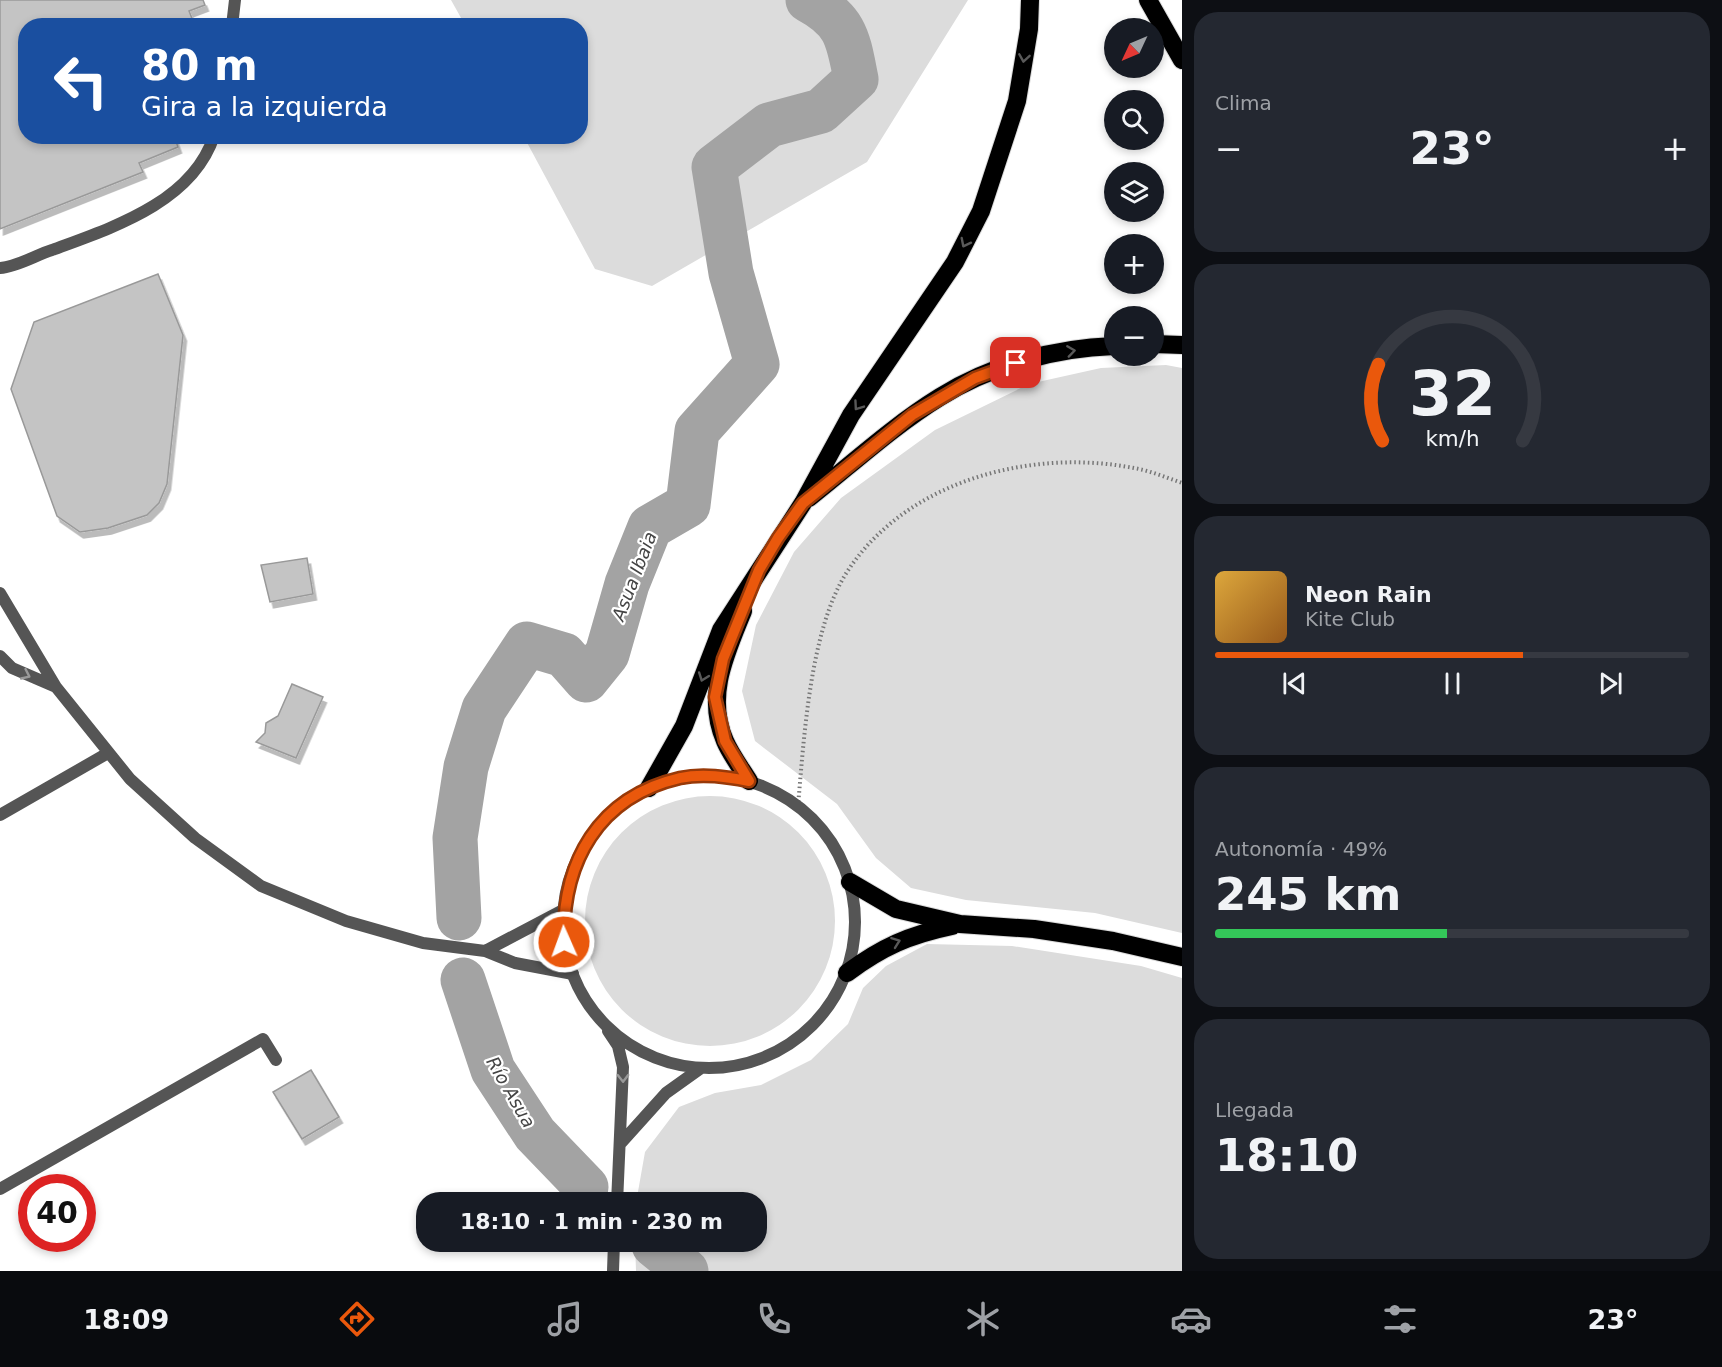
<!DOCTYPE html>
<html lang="es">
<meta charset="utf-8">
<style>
body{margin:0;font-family:"DejaVu Sans",sans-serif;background:#242831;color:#f1f3f6;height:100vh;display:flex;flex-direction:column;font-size:22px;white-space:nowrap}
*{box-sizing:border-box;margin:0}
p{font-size:20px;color:#9ea1a6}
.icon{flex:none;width:33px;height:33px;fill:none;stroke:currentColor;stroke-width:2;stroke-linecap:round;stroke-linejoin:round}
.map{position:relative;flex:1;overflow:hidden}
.panel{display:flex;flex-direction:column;gap:12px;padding:12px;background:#0d0f14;width:540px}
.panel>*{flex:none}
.hud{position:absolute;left:18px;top:18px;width:570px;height:126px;border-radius:24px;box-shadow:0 3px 9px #0003;background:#1a4fa0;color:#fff;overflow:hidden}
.needle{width:39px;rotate:226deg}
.buttons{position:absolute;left:1104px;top:18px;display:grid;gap:12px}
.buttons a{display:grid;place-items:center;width:60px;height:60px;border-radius:50%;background:#171b24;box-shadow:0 3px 9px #0003;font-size:30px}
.speed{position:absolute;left:18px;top:1174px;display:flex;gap:12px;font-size:30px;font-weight:700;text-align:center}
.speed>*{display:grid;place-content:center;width:78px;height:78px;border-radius:50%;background:#171b24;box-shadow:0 3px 9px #0003;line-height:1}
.speed .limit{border:9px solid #d22;background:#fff;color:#111}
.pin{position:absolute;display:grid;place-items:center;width:51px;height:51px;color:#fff;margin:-26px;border-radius:12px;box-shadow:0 3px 9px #0006}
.me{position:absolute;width:66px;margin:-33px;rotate:358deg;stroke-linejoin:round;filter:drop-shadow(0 0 4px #0008)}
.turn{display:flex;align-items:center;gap:21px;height:126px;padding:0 24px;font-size:27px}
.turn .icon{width:78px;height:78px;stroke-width:2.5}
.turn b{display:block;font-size:42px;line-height:51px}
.big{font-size:45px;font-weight:800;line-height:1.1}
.panel .widget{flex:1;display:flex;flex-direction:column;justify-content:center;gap:9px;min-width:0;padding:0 21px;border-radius:24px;background:#242831}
.panel .dial{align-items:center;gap:0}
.dial svg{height:156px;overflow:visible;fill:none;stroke:#363941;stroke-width:7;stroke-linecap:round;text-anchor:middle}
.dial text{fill:#f1f3f6;stroke:none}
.song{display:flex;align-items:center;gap:18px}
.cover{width:72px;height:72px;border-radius:9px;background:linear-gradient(135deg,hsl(40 70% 55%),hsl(30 70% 35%))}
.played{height:6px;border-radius:3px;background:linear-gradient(90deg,#ea580c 65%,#363941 65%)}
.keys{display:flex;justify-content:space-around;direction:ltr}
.heat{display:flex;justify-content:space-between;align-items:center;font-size:33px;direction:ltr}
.charge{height:9px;border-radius:4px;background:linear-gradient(90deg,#34c759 49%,#363941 0)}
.trip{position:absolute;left:416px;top:1192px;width:351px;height:60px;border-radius:24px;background:#171b24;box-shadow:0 3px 9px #0003;font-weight:800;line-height:60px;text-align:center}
.menu{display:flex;height:96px;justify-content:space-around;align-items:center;background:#090b0e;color:#9ea1a6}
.menu .icon{width:42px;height:42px}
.menu .selected{color:#ea580c}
.menu b{font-size:27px;color:#f1f3f6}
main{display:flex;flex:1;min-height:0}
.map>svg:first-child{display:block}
.green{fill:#dcdcdc}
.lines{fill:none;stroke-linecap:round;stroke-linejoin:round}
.river{stroke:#a3a3a3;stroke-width:45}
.building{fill:#c4c4c4;stroke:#999;stroke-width:1.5;filter:url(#shadow)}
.motorway-casing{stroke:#dbdbdb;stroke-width:20}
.path{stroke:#777;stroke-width:4;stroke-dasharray:1.5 3;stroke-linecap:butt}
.service{stroke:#555;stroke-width:12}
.minor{stroke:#555;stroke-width:12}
.tertiary{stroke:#555;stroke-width:12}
.motorway{stroke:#000;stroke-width:18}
.oneway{stroke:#595959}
.oneway2{stroke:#999}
.route-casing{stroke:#983908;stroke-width:15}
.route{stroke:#ea580c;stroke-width:10}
.labels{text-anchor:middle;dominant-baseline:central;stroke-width:4.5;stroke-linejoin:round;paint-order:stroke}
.water-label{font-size:18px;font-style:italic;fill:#444;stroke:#fff}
</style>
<main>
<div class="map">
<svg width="1182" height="1271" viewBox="0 0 1182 1271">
<defs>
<filter id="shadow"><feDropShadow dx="3.5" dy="6" stdDeviation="0" flood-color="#0004"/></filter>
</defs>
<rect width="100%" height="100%" fill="#fff"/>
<path class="green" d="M451,0h517l-101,162 -215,124 -57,-17 -71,-132 56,-1v-110l-115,-1z
M1166,365l16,3v565l-87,-20 -129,-13 -55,-12 -35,-30 -39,-54 -82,-63 -13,-50 14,-66 38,-73 47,-54 94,-68 94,-46 72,-16z
M585 921a125 125 0 1 1 250 0a125 125 0 1 1-250 0Z
M927,944l85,2 129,20 41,12v293h-546l-1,-29h121v-39h-120l9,-51 34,-45 36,-14 46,-8 50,-25 37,-36 15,-36 23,-22z"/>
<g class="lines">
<path class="river" d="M459,918l-4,-80 11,-71 18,-58 43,-65 37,11 22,25 21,-26 20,-70 23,-57 38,-22 9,-74 60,-67 -26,-91 -17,-106 55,-42 52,-14 35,-32c-8,-40 -9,-58 -48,-79
M463,980l30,90 42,64 51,53
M654,1245l32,26"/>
</g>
<path class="building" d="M0,0h203l2,5 -16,6 6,15h-169v110h148l4,11 -39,16 4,9 -143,57z
M158,274l25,61 -16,149 -8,19 -12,12 -39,13 -28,4 -23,-16 -46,-127 23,-67z
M307,558l6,36 -43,8 -9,-37z
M292,684l31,13 -27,61 -40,-16 9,-9 1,-10 12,-7z
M311,1070l28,47 -37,22 -29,-47z"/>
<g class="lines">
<defs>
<path id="motorway" d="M1148,0l34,60
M1154,344l28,1
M809,498c43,-34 84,-72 131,-101 51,-32 115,-49 174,-51
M743,611c-17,42 -38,85 -18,130 6,14 16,27 24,40
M649,788l35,-62 37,-96 82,-127 48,-88 104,-153 26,-51 36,-110 12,-72 1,-29
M850,882l46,27 64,15 74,5 79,12 69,16
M847,973c35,-26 62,-38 105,-47"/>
</defs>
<use href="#motorway" class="motorway-casing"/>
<path class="path" d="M798,806c6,-68 12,-177 49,-234 60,-93 188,-125 292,-103 14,3 29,9 43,14"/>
<path class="service" d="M232,26l3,-26
M0,268c17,-1 36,-13 52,-18 59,-22 140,-47 162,-114
M0,1189l263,-150 13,21"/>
<path class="minor" d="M0,593l56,94 74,92 65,59 66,48 85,35 77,22 62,8 30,12 58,11
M0,656l12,12 44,19
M0,815l108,-62
M485,951l78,-41"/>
<path class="tertiary" d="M563 922a146 146 0 1 1 292 0a146 146 0 1 1-292 0Z
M608,1031l10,15 5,21 -6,136
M621,1143l45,-50 35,-25
M613,1271l1,-29"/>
<use href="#motorway" class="motorway"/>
</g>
<defs><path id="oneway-chevron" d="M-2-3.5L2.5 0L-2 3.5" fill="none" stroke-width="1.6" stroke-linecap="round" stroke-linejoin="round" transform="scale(1.5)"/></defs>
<g class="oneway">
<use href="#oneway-chevron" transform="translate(1024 58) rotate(99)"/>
<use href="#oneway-chevron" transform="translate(965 243) rotate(117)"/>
<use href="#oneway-chevron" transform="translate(1071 351) rotate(-8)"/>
<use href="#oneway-chevron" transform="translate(858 406) rotate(125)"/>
<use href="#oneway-chevron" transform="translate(703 677) rotate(110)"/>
<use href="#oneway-chevron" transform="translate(896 942) rotate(-20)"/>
</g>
<g class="oneway2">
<use href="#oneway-chevron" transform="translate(26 675) rotate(25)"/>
<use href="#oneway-chevron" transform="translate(623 1078) rotate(89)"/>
</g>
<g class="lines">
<defs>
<path id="route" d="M564,942c-2,-80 34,-145 116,-164 23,-5 47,-1 69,3l-24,-40 -10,-44 8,-38 36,-89 19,-32 25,-35 109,-88 63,-37 41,-15"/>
</defs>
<use href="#route" class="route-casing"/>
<use href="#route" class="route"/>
</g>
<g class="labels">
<g class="water-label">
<text transform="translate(634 576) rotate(-69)">Asua Ibaia</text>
<text transform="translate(511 1092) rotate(60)">Río Asua</text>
</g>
</g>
</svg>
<div class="buttons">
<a><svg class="needle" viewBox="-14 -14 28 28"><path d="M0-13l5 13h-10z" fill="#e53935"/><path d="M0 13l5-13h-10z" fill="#9ea1a6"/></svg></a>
<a><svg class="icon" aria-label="search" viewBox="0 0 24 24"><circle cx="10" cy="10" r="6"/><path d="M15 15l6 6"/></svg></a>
<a><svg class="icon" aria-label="layers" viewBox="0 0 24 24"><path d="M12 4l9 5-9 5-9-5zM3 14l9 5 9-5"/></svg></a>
<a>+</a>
<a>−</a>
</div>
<div class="speed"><div class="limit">40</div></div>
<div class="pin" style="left:1016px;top:363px;background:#d93025"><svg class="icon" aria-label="arrive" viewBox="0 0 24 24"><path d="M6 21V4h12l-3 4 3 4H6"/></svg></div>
<svg class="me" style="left:564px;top:942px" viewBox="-20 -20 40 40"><circle r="17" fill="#ea580c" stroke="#fff" stroke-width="3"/><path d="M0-11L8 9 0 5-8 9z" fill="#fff"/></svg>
<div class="trip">18:10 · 1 min · 230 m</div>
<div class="hud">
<div class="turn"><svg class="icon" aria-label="left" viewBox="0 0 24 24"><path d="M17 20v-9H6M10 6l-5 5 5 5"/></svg><div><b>80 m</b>Gira a la izquierda</div></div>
</div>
</div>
<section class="panel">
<div class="widget"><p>Clima</p>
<div class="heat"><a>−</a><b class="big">23°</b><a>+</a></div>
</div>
<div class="widget dial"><svg viewBox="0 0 100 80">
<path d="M14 69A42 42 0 1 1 86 69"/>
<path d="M14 69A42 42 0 0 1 12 30" stroke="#ea580c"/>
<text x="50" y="56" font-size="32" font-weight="700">32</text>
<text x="50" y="72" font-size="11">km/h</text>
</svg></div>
<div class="widget">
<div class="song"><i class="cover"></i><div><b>Neon Rain</b><p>Kite Club</p></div></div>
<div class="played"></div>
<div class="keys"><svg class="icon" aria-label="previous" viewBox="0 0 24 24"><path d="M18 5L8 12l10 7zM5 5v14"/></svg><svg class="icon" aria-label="pause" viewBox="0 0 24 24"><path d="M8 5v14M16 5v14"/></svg><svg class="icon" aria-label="next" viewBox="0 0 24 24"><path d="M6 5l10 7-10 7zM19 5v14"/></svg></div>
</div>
<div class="widget"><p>Autonomía · 49%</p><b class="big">245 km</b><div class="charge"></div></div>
<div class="widget"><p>Llegada</p><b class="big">18:10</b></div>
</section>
</main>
<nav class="menu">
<b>18:09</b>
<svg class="icon selected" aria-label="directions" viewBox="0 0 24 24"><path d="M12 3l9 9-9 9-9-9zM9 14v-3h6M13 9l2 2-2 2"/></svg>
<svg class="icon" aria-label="music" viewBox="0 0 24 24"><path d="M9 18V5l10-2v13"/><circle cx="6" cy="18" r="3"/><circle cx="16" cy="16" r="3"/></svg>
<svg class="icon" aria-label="phone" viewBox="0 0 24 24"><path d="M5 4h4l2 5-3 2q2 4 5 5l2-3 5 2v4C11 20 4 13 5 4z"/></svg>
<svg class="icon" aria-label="climate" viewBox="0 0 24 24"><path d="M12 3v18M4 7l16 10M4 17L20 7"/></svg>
<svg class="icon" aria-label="car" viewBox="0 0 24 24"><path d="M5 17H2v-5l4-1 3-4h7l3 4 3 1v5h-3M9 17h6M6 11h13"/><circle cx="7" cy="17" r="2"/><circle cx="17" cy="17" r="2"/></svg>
<svg class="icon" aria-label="filters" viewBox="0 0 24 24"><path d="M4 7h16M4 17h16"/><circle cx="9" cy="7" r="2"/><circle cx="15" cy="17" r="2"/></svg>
<b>23°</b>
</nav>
